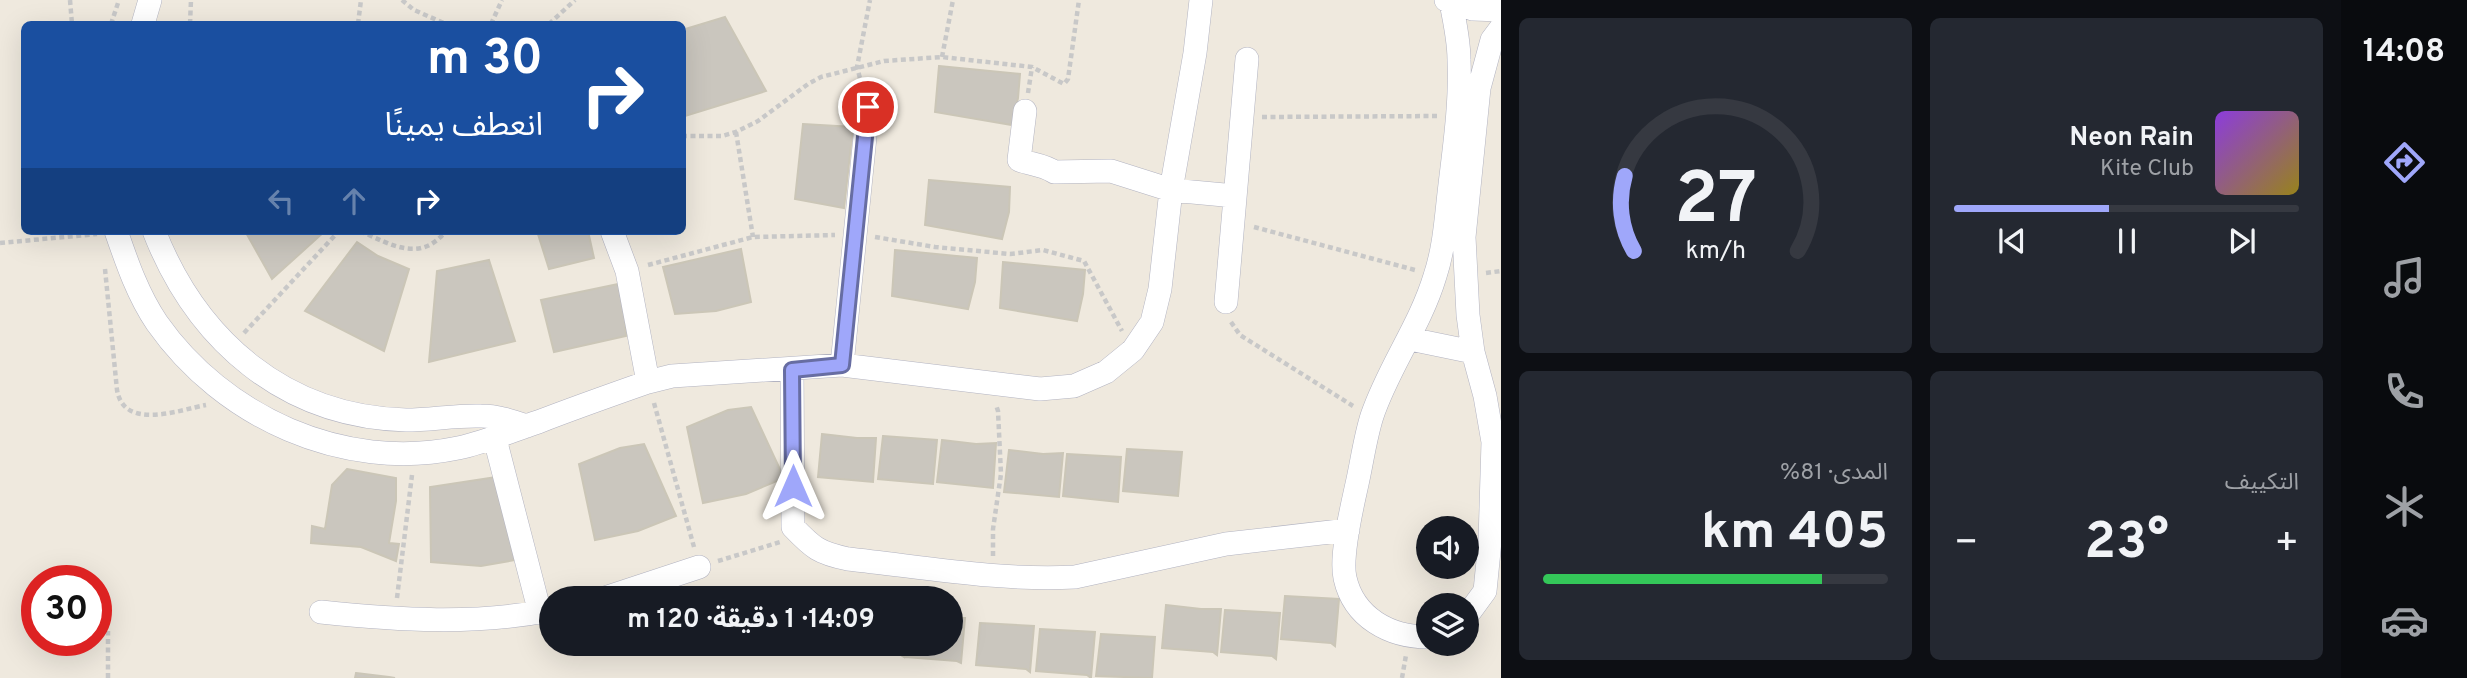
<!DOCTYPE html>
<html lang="ar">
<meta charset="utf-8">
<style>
body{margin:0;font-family:Overpass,"Noto Sans Arabic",sans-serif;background:#242831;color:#f1f3f6;direction:rtl;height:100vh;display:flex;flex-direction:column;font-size:26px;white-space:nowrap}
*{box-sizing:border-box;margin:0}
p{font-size:23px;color:#9ea1a6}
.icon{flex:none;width:38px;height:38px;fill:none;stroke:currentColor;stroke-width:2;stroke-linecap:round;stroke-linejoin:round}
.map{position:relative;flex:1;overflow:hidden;direction:ltr}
.drawer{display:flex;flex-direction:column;gap:18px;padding:18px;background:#0d0f14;width:840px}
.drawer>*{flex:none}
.top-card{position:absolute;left:21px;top:21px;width:665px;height:214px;border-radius:10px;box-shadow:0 7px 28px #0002;direction:rtl;background:#1a4fa0;color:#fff;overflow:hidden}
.buttons{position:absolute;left:1416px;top:516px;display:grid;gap:14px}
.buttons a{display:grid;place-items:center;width:63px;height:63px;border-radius:50%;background:#171b24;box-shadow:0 7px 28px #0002;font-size:35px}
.speed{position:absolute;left:21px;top:565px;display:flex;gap:14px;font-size:35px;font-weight:700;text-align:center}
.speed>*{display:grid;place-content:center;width:91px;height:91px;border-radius:50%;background:#171b24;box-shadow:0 7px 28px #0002;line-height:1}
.speed .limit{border:10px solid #d22;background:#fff;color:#111}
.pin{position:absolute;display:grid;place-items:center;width:60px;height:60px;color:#fff;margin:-30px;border:4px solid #fff;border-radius:50%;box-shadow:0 2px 7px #0007}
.me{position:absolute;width:77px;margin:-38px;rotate:0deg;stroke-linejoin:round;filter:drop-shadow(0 0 5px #0008)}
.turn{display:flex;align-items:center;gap:24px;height:147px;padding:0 28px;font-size:32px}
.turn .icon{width:91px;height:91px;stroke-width:2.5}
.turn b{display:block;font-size:49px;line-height:60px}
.lanes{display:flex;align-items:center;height:66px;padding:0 28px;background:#0003;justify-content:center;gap:35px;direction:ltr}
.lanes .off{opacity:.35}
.big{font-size:52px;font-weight:700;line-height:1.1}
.drawer .card{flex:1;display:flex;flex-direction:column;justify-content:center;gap:10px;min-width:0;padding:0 24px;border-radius:10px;background:#242831}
.drawer .dial{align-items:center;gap:0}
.dial svg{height:182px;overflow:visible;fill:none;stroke:#363941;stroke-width:7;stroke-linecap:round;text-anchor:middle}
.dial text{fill:#f1f3f6;stroke:none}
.song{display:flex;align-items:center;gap:21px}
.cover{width:84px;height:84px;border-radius:10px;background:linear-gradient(135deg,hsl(270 70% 55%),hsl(50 70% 35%))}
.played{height:7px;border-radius:4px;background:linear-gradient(90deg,#9fa7fa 45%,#363941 45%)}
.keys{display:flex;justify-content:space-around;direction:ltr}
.heat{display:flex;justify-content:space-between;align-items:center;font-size:38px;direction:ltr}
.charge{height:10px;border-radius:5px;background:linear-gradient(90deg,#34c759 81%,#363941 0)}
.drawer .tiles{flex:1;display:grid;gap:18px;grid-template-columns:repeat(2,1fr)}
.trip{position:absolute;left:539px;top:586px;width:424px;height:70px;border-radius:35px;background:#171b24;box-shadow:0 7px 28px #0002;font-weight:700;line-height:70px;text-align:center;direction:rtl}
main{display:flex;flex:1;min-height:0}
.menu{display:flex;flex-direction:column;width:126px;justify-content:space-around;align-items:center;background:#090b0e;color:#9ea1a6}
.menu .icon{width:49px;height:49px}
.menu .selected{color:#9fa7fa}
.menu b{font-size:32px;color:#f1f3f6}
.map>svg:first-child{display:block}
.building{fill:#cac6be;stroke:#cbc6b7;stroke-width:2}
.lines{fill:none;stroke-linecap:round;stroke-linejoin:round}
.street-casing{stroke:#b2b3c1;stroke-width:24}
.path{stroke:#c8c8c8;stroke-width:4.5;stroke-dasharray:5 3.5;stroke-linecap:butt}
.street{stroke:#fff;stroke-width:23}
.route-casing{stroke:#676da2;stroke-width:18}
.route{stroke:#9fa7fa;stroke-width:12}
</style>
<main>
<nav class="menu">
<b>14:08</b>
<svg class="icon selected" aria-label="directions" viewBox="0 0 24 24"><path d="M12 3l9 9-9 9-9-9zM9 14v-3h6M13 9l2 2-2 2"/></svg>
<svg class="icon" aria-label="music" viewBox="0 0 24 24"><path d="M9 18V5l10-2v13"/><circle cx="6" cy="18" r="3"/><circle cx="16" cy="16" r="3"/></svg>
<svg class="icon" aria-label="phone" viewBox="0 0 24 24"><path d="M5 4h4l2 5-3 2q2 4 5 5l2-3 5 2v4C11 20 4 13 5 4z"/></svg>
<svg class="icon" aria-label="climate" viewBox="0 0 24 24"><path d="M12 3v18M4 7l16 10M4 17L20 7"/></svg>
<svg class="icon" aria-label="car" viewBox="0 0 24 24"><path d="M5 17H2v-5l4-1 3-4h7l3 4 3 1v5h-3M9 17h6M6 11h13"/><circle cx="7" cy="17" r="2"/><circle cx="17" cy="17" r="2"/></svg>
</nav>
<section class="drawer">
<div class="tiles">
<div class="card">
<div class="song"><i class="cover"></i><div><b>Neon Rain</b><p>Kite Club</p></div></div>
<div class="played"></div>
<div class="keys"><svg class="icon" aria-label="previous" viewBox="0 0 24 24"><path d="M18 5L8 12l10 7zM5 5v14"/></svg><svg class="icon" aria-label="pause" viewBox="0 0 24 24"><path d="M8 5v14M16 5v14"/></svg><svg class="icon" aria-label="next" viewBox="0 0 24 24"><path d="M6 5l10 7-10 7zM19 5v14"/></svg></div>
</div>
<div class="card dial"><svg viewBox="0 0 100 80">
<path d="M14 69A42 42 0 1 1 86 69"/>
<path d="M14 69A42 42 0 0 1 10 36" stroke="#9fa7fa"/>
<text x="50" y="56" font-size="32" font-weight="700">27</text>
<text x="50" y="72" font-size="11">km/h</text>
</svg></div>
<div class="card"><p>التكييف</p>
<div class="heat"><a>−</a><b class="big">23°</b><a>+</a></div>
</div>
<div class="card"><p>المدى · 81%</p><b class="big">405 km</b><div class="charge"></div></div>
</div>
</section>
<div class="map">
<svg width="1501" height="678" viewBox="0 0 1501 678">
<rect width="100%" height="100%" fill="#efe9de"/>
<path class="building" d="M725,17l41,74 -84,26v-87z
M939,66l81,8 -2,24 -6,27 -77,-13z
M803,124l50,3 -9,81 -49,-9z
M929,180l81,7 -1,25 -7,27 -77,-14z
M245,231h80l-53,48z
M537,231h51l6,27 -45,11z
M357,242l21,14 31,13 -25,82 -79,-40z
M741,249l10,53 -35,9 -41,3 -12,-47z
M895,250l82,8 -2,24 -7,27 -76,-13z
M489,260l26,81 -86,21 8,-91z
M1003,262l82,8 -2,24 -6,27 -77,-13z
M623,283l3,53 -72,16 -13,-52z
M751,407l33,71 -38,16 -43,9 -16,-76 41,-17z
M822,434l35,4h19l-3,44 -55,-5z
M883,436l54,4 -4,44 -55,-5z
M942,440l34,4 20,-1 -3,45 -56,-6z
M644,444l32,72 -38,15 -43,9 -16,-76 41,-16z
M1127,449l55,3 -4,44 -55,-5z
M1009,450l34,4 20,-1 -4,44 -55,-5z
M1067,454l54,3 -3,45 -55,-6z
M347,469l49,9v23l-7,42 10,1 -3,17 -35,-14 -50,-4 1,-17 13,3 7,-44z
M497,477l18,83 -34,6 -50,-4 -1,-75z
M1285,596l54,3 -4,47 -4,-3 -50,-4z
M1166,605l35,4h20l-4,46 -4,-3 -51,-4z
M1225,610l55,3 -4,46 -4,-3 -51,-4z
M950,618h15l-4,45 -4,-2 -51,-4 2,-13h42z
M980,623l54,3 -4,46 -4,-3 -50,-4z
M1040,629l55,3 -4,46 -4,-3 -51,-4z
M1101,634l54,3 -3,41 -56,-2z
M794,644h53l-1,7 -4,-4z
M849,644h56l-1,13 -5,-3 -50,-4z
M356,673l33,4 6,1h-40z"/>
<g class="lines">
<defs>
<path id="street" d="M1446,0l27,9 28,1
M143,24l7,-24
M1025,111l-6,49c11,4 26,5 35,12l57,-1 60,19 64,6
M116,231c11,32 22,64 41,92 66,94 186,149 301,125 28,-6 53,-17 80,-26 36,-14 73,-27 110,-40l24,-6 170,-11 198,24 34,-3 32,-14 27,-22 19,-28 8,-33 11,-99 24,-137 6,-53
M154,231c43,110 131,186 252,189 25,0 50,-5 75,-4 16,0 31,5 46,10
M612,231l15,40 21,111
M1226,302l21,-243
M1410,339l63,13
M842,365l26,-258
M792,370l1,157c20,21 26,26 55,32 75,8 151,22 227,18l151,-33 122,-14
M495,439l45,174
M605,598l94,-31
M321,612c77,8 154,13 230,-2
M1466,617l19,-26 5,-50 3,-99 -8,-46 -12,-44 -5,-37 -4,-78 15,-149 13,-48 9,-12
M1428,637c-38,0 -74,-19 -83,-59 -5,-22 7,-71 12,-94 5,-22 8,-46 15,-68 16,-48 48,-90 63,-140 9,-27 11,-56 14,-83 5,-44 12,-89 10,-133 0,-19 -4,-38 -8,-57"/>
</defs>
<use href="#street" class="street-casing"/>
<path class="path" d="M70,0l2,24
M402,0l12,10 32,14
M111,24l8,-24
M190,24l1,-24
M358,24l3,-24
M491,24l11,-24
M549,24l26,-24
M942,57l11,-57
M862,86l-5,-19 13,-67
M1028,93l4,-26
M1262,117l177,-1
M736,132l17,105
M682,136h40l14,-4 22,-11 50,-37 13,-7 63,-16 58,-4 90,10 32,17 4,-5 11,-79
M1254,227l161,43
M360,231c32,14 60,32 86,0
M875,237l60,10 75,7 33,-4 41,11 38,70
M0,243l97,-9
M648,265l105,-28 82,-2
M105,269l12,121c7,41 62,20 89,15
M1486,273l15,-2
M1231,322l9,13 113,71
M244,333l95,-102
M654,403l40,144
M993,556v-27l8,-55 -3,-63 -2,-6
M718,561l62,-19
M397,598l15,-123
M108,678v-47
M1402,678l4,-23"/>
<use href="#street" class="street"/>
</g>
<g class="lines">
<defs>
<path id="route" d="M793,486l-1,-116 50,-5 26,-258"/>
</defs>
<use href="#route" class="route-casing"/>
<use href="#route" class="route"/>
</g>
</svg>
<div class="buttons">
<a><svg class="icon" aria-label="sound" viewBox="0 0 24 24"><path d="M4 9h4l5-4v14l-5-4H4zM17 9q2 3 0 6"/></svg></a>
<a><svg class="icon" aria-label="layers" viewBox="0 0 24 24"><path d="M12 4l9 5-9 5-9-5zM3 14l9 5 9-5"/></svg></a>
</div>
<div class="speed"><div class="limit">30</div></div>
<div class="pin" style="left:868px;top:107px;background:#d93025"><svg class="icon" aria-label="arrive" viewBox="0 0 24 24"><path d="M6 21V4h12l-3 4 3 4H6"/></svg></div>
<svg class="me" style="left:793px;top:486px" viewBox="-20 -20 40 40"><path d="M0-17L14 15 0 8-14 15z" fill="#9fa7fa" stroke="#fff" stroke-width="4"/></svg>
<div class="trip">14:09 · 1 دقيقة · 120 m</div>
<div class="top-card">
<div class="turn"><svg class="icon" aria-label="right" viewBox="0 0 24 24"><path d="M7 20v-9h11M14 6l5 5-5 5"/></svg><div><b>30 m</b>انعطف يمينًا</div></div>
<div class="lanes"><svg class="icon off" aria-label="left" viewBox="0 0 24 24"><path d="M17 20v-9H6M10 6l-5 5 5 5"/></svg><svg class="icon off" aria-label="ahead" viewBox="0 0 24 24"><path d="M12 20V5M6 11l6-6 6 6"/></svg><svg class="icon" aria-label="right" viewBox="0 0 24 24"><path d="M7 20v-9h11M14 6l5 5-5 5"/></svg></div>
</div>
</div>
</main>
